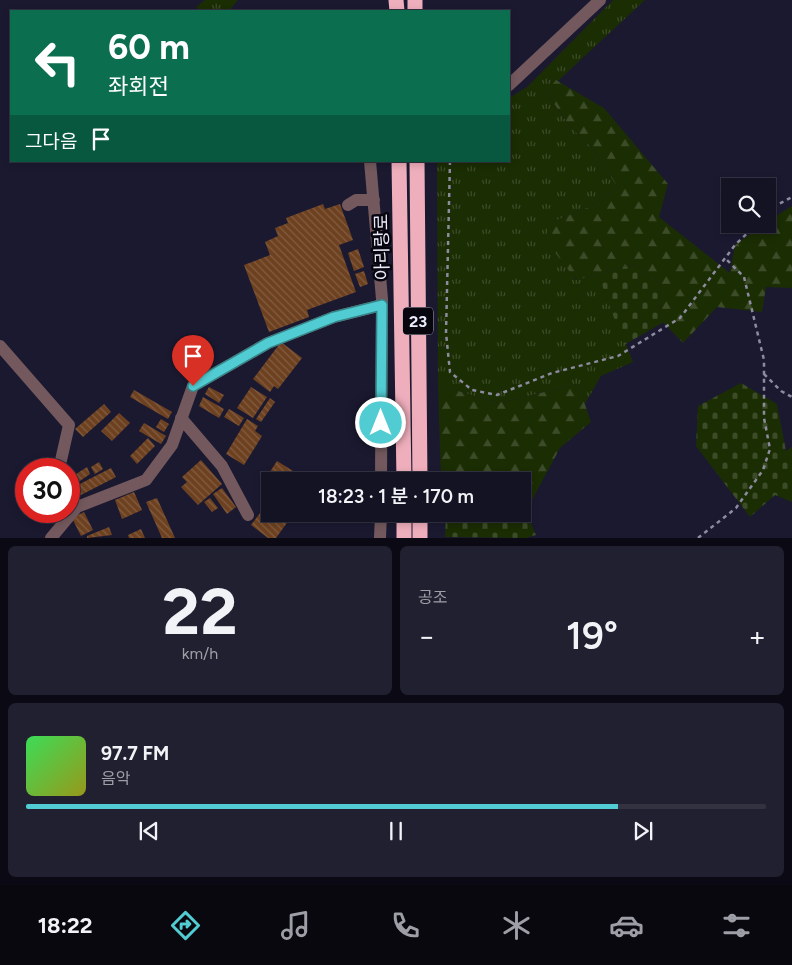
<!DOCTYPE html>
<html lang="ko">
<meta charset="utf-8">
<style>
body{margin:0;font-family:Figtree,"Noto Sans KR",sans-serif;background:#212031;color:#f1f3f6;height:100vh;display:flex;flex-direction:column;font-size:19px;white-space:nowrap}
*{box-sizing:border-box;margin:0}
p{font-size:16px;color:#9d9ea6}
.icon{flex:none;width:28px;height:28px;fill:none;stroke:currentColor;stroke-width:2;stroke-linecap:round;stroke-linejoin:round}
.map{position:relative;height:538px;overflow:hidden}
.panel{display:flex;flex-direction:column;gap:8px;padding:8px;background:#0b0a14;flex:1}
.panel>*{flex:none}
.banner{position:absolute;left:10px;top:10px;width:500px;height:152px;border-radius:0px;box-shadow:0 2px 8px #0003,0 0 0 1px #333241;background:#0b6e4f;color:#fff;overflow:hidden}
.buttons{position:absolute;left:721px;top:178px;display:grid;gap:10px}
.buttons a{display:grid;place-items:center;width:55px;height:55px;border-radius:0px;background:#141324;box-shadow:0 2px 8px #0003,0 0 0 1px #333241;font-size:25px}
.speed{position:absolute;left:15px;top:458px;display:flex;gap:10px;font-size:25px;font-weight:700;text-align:center}
.speed>*{display:grid;place-content:center;width:65px;height:65px;border-radius:50%;background:#141324;box-shadow:0 2px 8px #0003,0 0 0 1px #333241;line-height:1}
.speed .limit{border:8px solid #d22;background:#fff;color:#111}
.pin{position:absolute;display:grid;place-items:center;width:42px;height:42px;color:#fff;margin:-51px -21px;border-radius:50% 50% 50% 0;rotate:-45deg;box-shadow:0 0 5px #0007}
.pin .icon{rotate:45deg}
.me{position:absolute;width:55px;margin:-28px;rotate:0deg;stroke-linejoin:round;filter:drop-shadow(0 0 4px #0008)}
.turn{display:flex;align-items:center;gap:18px;height:105px;padding:0 15px;font-size:22px}
.turn .icon{width:65px;height:65px;stroke-width:2.5}
.turn b{display:block;font-size:35px;line-height:42px}
.then{display:flex;align-items:center;height:48px;padding:0 15px;background:#0003;gap:10px;font-size:19px}
.big{font-size:38px;font-weight:600;line-height:1.1}
.panel .widget{flex:1;display:flex;flex-direction:column;justify-content:center;gap:8px;min-width:0;padding:0 18px;border-radius:8px;background:#212031}
.panel .dial{align-items:center;gap:0}
.dial b{font-size:65px;line-height:1}
.song{display:flex;align-items:center;gap:15px}
.cover{width:60px;height:60px;border-radius:8px;background:linear-gradient(135deg,hsl(130 70% 55%),hsl(60 70% 35%))}
.played{height:5px;border-radius:2px;background:linear-gradient(90deg,#51ccd2 80%,#333241 80%)}
.keys{display:flex;justify-content:space-around;direction:ltr}
.heat{display:flex;justify-content:space-between;align-items:center;font-size:28px;direction:ltr}
.panel .tiles{flex:1;display:grid;gap:8px;grid-template-columns:1fr 1fr}
.widget:last-child{grid-column:span 2}
.trip{position:absolute;left:261px;top:472px;width:270px;height:50px;border-radius:0px;background:#141324;box-shadow:0 2px 8px #0003,0 0 0 1px #333241;font-weight:600;line-height:50px;text-align:center}
.dock{display:flex;height:80px;justify-content:space-around;align-items:center;background:#08080e;color:#9d9ea6}
.dock .icon{width:35px;height:35px}
.dock .on{color:#51ccd2}
.dock b{font-size:22px;color:#f1f3f6}
.map>svg:first-child{display:block}
.grass{fill:url(#grass-tufts)}
.forest{fill:url(#forest-firs)}
.cemetery{fill:url(#cemetery-stones)}
.building{fill:url(#building-back-hatch)}
.lines{fill:none;stroke-linecap:round;stroke-linejoin:round}
.path{stroke:#8c8b9f;stroke-width:2.5;stroke-dasharray:4 4;stroke-linecap:butt}
.minor{stroke:#73595e;stroke-width:12}
.highway{stroke:#efaebb;stroke-width:15}
.route-casing{stroke:#358588;stroke-width:12}
.route{stroke:#51ccd2;stroke-width:9}
.labels{text-anchor:middle;dominant-baseline:central;stroke-width:5;stroke-linejoin:round;paint-order:stroke}
.shield{fill:#07060f;stroke:#a6a6b4;stroke-width:1}
.shield-label{font-size:16px;font-weight:bold;fill:#eaeafa}
.street-label{font-size:18px;fill:#eaeafa;stroke:#07060f}
</style>
<div class="map">
<svg width="792" height="538" viewBox="0 0 792 538">
<defs>
<pattern id="grass-tufts" width="24" height="20" patternUnits="userSpaceOnUse" patternTransform="scale(1.25)"><rect width="24" height="20" fill="#1b2d03"/><path d="M3 7l-1-3M5 7V3M7 7l1-3M15 17l-1-3M17 17v-4M19 17l1-3" fill="none" stroke="#3c4c29"/></pattern>
<pattern id="forest-firs" width="22" height="20" patternUnits="userSpaceOnUse" patternTransform="scale(1.25)"><rect width="22" height="20" fill="#1b2d03"/><path d="M5 1l3.5 6h-7zM16 11l3.5 6h-7z" fill="#3c4c29"/></pattern>
<pattern id="cemetery-stones" width="16" height="16" patternUnits="userSpaceOnUse" patternTransform="scale(1.25)"><rect width="16" height="16" fill="#1b2d03"/><path d="M2 7V4a2 2 0 0 1 4 0v3zM10 15v-3a2 2 0 0 1 4 0v3z" fill="#3c4c29"/></pattern>
<pattern id="building-back-hatch" width="6" height="6" patternUnits="userSpaceOnUse" patternTransform="scale(1.25)"><rect width="6" height="6" fill="#6d4120"/><path d="M-1 5l2 2M0 0l6 6M5-1l2 2" fill="none" stroke="#825d41"/></pattern>
</defs>
<rect width="100%" height="100%" fill="#1b1930"/>
<path class="grass" d="M205,0h33l-9,11h-28l-5,-4z
M613,0h32l-99,92 23,33 24,24 25,39 -31,20 -35,14 23,58 23,-6 35,88 -32,14 -16,28 -7,-20 -80,19 -60,-18 -1,-224h72v-63l18,-11z"/>
<path class="forest" d="M556,80l48,28 64,76 -9,33 71,56 5,-28 29,-21h4v-3l24,-15v82l-26,-1 -4,25 -45,-5 -34,36 -24,-25 2,-33 -26,-21 -59,16 -31,-41 7,-17 35,-14 31,-20 -25,-39 -24,-24 -23,-33z
M578,384l13,38 -31,26 -28,52 -9,1 -1,-20h-81l-3,-96 60,18z"/>
<path class="cemetery" d="M635,264l26,21 -2,32 5,5 -40,23 -26,-71z
M741,383l36,21 9,47 6,-4v55l-17,-7 -25,22 -54,-71 2,-40z
M523,506l13,29 -10,3 -81,-1 1,-23h76z"/>
<path class="building" d="M323,204l2,5 15,-5 13,36 -14,5 17,47 -49,18 2,7 -40,15 -25,-67 26,-10 -5,-13 13,-6 -3,-8 13,-5 -2,-5z
M358,249l6,18 -10,4 -6,-18z
M364,271l4,13 -8,3 -5,-13z
M281,342l21,16 -24,31 -4,-3 -4,6 -17,-13z
M209,387l15,8 -5,8 -14,-9z
M251,387l16,10 -14,21 -16,-10z
M134,390l38,22 -4,7 -38,-22z
M203,397l21,12 -5,9 -20,-12z
M270,398l5,4 -14,20 -5,-3z
M104,404l7,8 -28,25 -8,-8z
M229,409l15,9 -5,8 -15,-9z
M119,413l11,10 -18,18 -11,-10z
M161,419l8,5 -5,8 -8,-5z
M247,419l11,7 -3,5 7,5 -18,29 -18,-11z
M144,423l22,13 -5,8 -22,-13z
M148,438l7,8 -18,18 -7,-8z
M201,460l21,24 -24,21 -17,-18 6,-5 -5,-5z
M277,461l24,15 -3,5h-27l-5,-3z
M99,462l4,7 -8,5 -4,-7z
M87,467l3,7 -13,9 -4,-7z
M111,468l5,9 -37,19 -5,-9z
M222,488l14,19 -9,7 -14,-20z
M134,492l8,18 -20,9 -7,-19z
M157,498l18,40h-13l-16,-36z
M210,498l8,10 -6,4 -8,-10z
M267,504l3,2v8h10l9,6 -13,18h-8l-17,-13z
M84,512l9,18 -12,6 -9,-18z
M109,527l3,8 -25,3v-2z
M141,529l4,9h-16l-1,-3z"/>
<g class="lines">
<path class="path" d="M450,161l-4,172 4,39 22,18 25,5 55,-22 66,-17 62,-38 55,-73 22,-21
M768,214l9,-9 15,-8
M764,374l17,17 11,6
M698,538l38,-30 27,-38 7,-21 -6,-31v-58l-20,-83 -19,-19"/>
<path class="minor" d="M509,85l91,-85
M370,161l12,138 -1,182
M348,205l8,-5h18
M0,346l69,79 -10,44
M181,418l41,48 26,49
M69,490l8,17
M51,538l26,-31 69,-27 26,-35 21,-59 75,-43 66,-26 48,-12
M380,538l1,-24"/>
<path class="highway" d="M396,0l1,11
M415,0v11
M399,161l5,320
M417,161l3,320
M420,514v24
M404,538v-24"/>
</g>
<g class="lines">
<defs>
<path id="route" d="M193,386l75,-43 66,-26 48,-12 -1,118"/>
</defs>
<use href="#route" class="route-casing"/>
<use href="#route" class="route"/>
</g>
<g class="labels">
<rect class="shield" x="403" y="307.5" width="30" height="27" rx="4"/>
<g class="shield-label">
<text x="418" y="321">23</text>
</g>
<g class="street-label">
<text transform="translate(382 247) rotate(-91)">아리랑로</text>
</g>
</g>
</svg>
<div class="buttons">
<a><svg class="icon" aria-label="search" viewBox="0 0 24 24"><circle cx="10" cy="10" r="6"/><path d="M15 15l6 6"/></svg></a>
</div>
<div class="speed"><div class="limit">30</div></div>
<div class="pin" style="left:193px;top:386px;background:#d93025"><svg class="icon" aria-label="arrive" viewBox="0 0 24 24"><path d="M6 21V4h12l-3 4 3 4H6"/></svg></div>
<svg class="me" style="left:381px;top:423px" viewBox="-20 -20 40 40"><circle r="17" fill="#51ccd2" stroke="#fff" stroke-width="3"/><path d="M0-11L8 9 0 5-8 9z" fill="#fff"/></svg>
<div class="trip">18:23 · 1 분 · 170 m</div>
<div class="banner">
<div class="turn"><svg class="icon" aria-label="left" viewBox="0 0 24 24"><path d="M17 20v-9H6M10 6l-5 5 5 5"/></svg><div><b>60 m</b>좌회전</div></div>
<div class="then">그다음<svg class="icon" aria-label="arrive" viewBox="0 0 24 24"><path d="M6 21V4h12l-3 4 3 4H6"/></svg></div>
</div>
</div>
<section class="panel">
<div class="tiles">
<div class="widget dial"><b>22</b><p>km/h</p></div>
<div class="widget"><p>공조</p>
<div class="heat"><a>−</a><b class="big">19°</b><a>+</a></div>
</div>
<div class="widget">
<div class="song"><i class="cover"></i><div><b>97.7 FM</b><p>음악</p></div></div>
<div class="played"></div>
<div class="keys"><svg class="icon" aria-label="previous" viewBox="0 0 24 24"><path d="M18 5L8 12l10 7zM5 5v14"/></svg><svg class="icon" aria-label="pause" viewBox="0 0 24 24"><path d="M8 5v14M16 5v14"/></svg><svg class="icon" aria-label="next" viewBox="0 0 24 24"><path d="M6 5l10 7-10 7zM19 5v14"/></svg></div>
</div>
</div>
</section>
<nav class="dock">
<b>18:22</b>
<svg class="icon on" aria-label="directions" viewBox="0 0 24 24"><path d="M12 3l9 9-9 9-9-9zM9 14v-3h6M13 9l2 2-2 2"/></svg>
<svg class="icon" aria-label="music" viewBox="0 0 24 24"><path d="M9 18V5l10-2v13"/><circle cx="6" cy="18" r="3"/><circle cx="16" cy="16" r="3"/></svg>
<svg class="icon" aria-label="phone" viewBox="0 0 24 24"><path d="M5 4h4l2 5-3 2q2 4 5 5l2-3 5 2v4C11 20 4 13 5 4z"/></svg>
<svg class="icon" aria-label="climate" viewBox="0 0 24 24"><path d="M12 3v18M4 7l16 10M4 17L20 7"/></svg>
<svg class="icon" aria-label="car" viewBox="0 0 24 24"><path d="M5 17H2v-5l4-1 3-4h7l3 4 3 1v5h-3M9 17h6M6 11h13"/><circle cx="7" cy="17" r="2"/><circle cx="17" cy="17" r="2"/></svg>
<svg class="icon" aria-label="filters" viewBox="0 0 24 24"><path d="M4 7h16M4 17h16"/><circle cx="9" cy="7" r="2"/><circle cx="15" cy="17" r="2"/></svg>
</nav>
